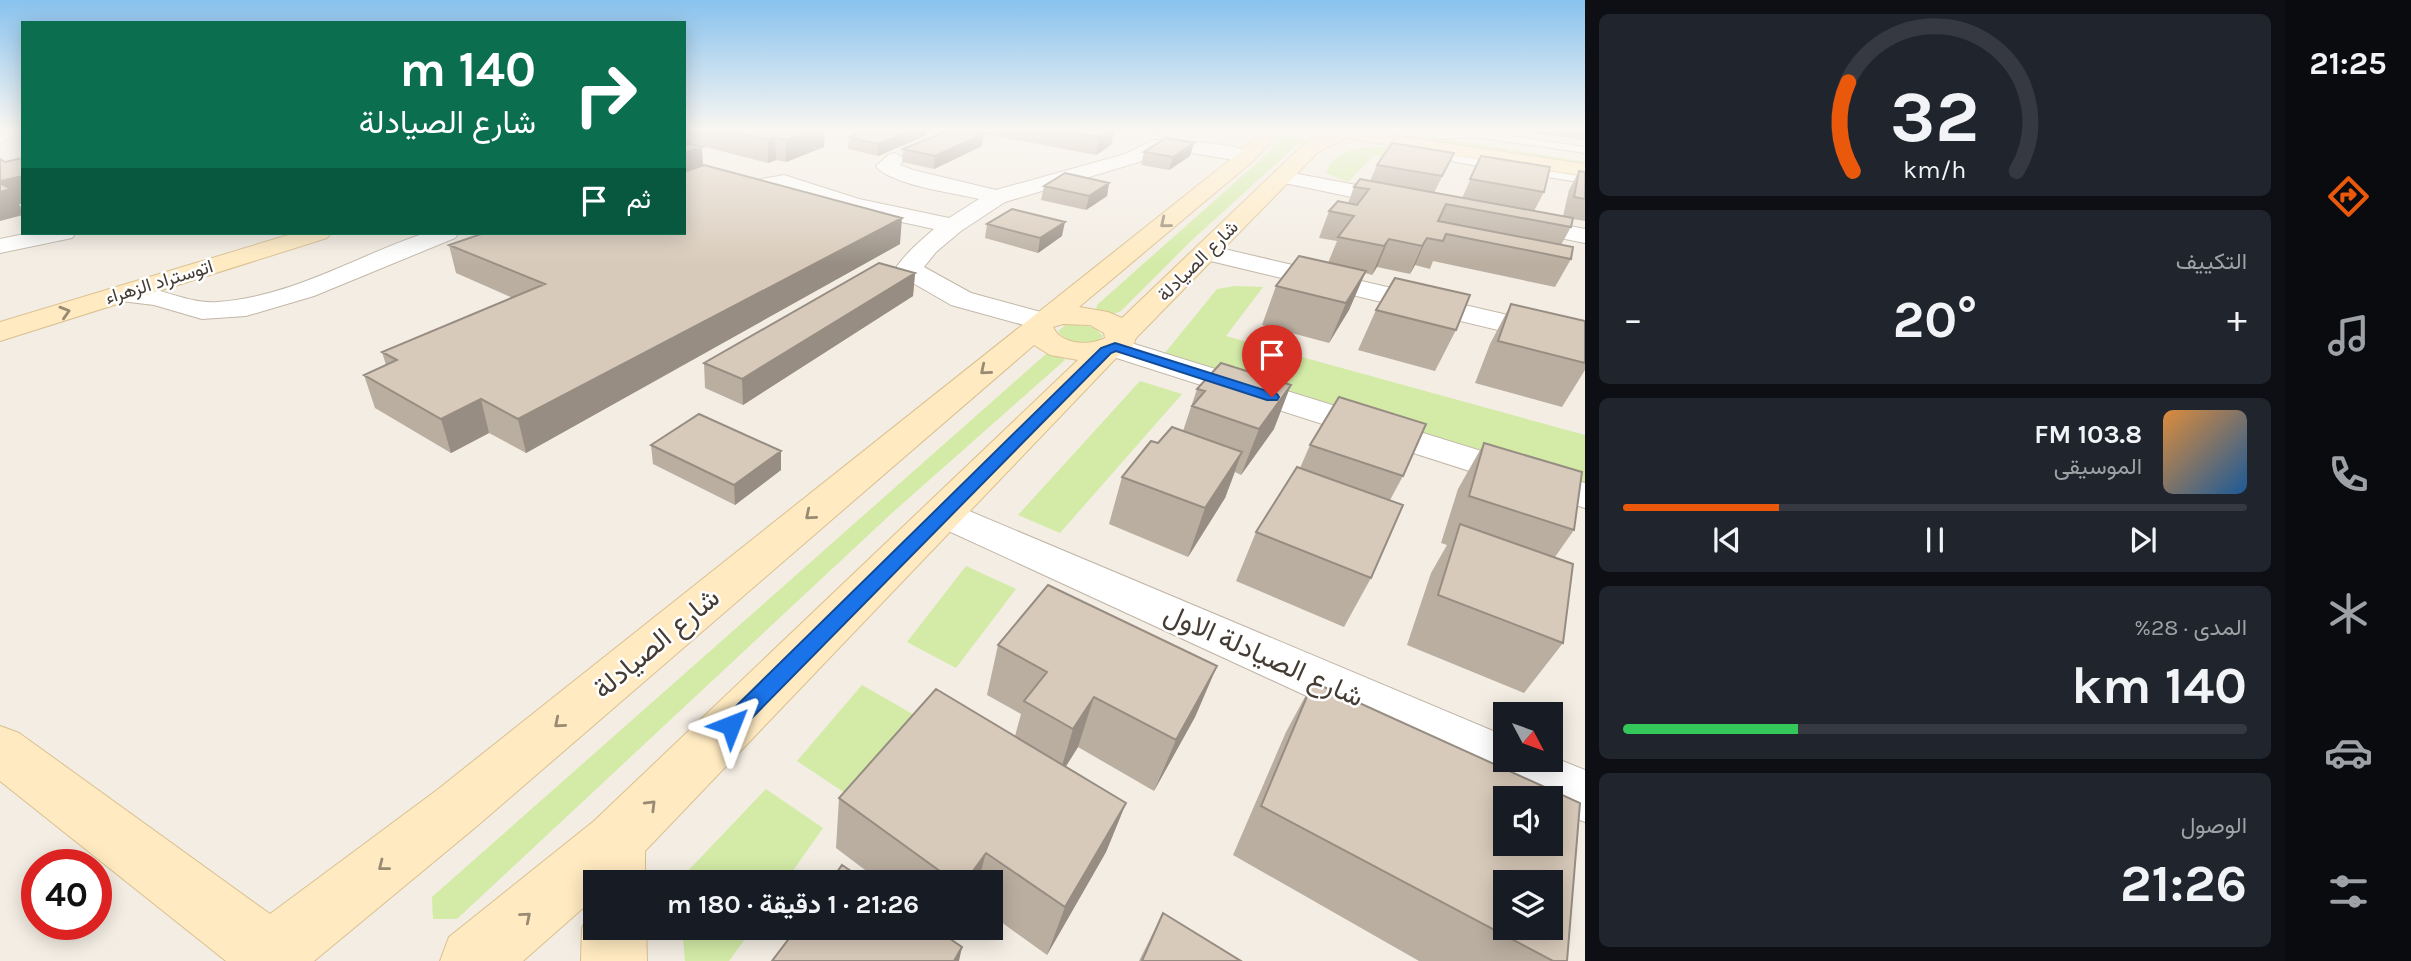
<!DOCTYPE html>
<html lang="ar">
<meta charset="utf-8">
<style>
body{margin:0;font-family:Karla,Vazirmatn,sans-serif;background:#20242c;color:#f1f3f6;direction:rtl;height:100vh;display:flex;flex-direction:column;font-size:26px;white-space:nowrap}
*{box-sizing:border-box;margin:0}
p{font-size:23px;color:#9ea1a6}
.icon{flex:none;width:38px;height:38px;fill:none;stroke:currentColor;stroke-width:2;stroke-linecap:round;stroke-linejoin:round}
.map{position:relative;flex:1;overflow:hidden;direction:ltr}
.sheet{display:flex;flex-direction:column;gap:14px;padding:14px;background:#0d0f14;width:700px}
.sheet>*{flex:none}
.banner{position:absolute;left:21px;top:21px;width:665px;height:214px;border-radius:0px;box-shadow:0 4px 18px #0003;direction:rtl;background:#0b6e4f;color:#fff;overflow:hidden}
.needle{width:46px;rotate:131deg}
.buttons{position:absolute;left:1493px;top:702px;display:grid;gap:14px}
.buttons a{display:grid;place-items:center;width:70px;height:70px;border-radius:0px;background:#171b24;box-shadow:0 4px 18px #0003;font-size:35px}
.speed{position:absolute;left:21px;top:849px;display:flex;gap:14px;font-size:35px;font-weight:700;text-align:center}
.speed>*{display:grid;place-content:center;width:91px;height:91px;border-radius:50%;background:#171b24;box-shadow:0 4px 18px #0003;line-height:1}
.speed .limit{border:10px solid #d22;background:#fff;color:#111}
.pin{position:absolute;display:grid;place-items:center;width:60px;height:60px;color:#fff;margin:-72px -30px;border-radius:50% 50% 50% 0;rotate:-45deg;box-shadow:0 0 7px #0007}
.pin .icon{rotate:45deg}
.me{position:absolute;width:77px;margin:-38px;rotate:45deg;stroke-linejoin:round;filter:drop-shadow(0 0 5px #0008)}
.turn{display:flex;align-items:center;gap:24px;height:147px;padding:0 35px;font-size:32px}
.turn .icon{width:91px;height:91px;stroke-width:2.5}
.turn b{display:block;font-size:49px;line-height:60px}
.then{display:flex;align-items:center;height:66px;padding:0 35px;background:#0003;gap:14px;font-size:26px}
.big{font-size:52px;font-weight:700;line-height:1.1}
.sheet .card{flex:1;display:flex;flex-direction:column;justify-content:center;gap:10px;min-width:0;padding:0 24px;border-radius:10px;background:#20242c}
.sheet .dial{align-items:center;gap:0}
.dial svg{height:182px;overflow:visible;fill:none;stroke:#363941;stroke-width:7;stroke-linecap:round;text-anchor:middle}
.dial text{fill:#f1f3f6;stroke:none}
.song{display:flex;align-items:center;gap:21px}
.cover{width:84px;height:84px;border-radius:10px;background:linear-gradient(135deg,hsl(30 70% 55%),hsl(210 70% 35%))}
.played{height:7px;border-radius:4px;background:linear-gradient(90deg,#ea580c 25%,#363941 25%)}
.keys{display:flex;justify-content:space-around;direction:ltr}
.heat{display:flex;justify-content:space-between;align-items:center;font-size:38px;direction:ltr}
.charge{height:10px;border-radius:5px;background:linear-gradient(90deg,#34c759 28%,#363941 0)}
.trip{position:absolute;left:583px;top:870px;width:420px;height:70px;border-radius:0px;background:#171b24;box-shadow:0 4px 18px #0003;font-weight:700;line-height:70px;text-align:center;direction:rtl}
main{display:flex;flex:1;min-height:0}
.menu{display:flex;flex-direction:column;width:126px;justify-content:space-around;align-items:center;background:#090b0e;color:#9ea1a6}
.menu .icon{width:49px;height:49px}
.menu .selected{color:#ea580c}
.menu b{font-size:32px;color:#f1f3f6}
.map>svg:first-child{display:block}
.green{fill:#d3eba7}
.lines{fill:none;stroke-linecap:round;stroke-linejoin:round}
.lane-casing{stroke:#c2b6a8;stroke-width:2}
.street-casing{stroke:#c2b6a8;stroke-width:2}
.secondary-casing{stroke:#dac090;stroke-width:2}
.lane{fill:#fff;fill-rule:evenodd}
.street{fill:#fff;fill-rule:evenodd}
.secondary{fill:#ffeac1;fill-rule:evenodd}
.wall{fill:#baaea0}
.shaded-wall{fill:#978d82}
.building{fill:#d8caba;stroke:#978d82;stroke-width:2;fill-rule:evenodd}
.oneway{stroke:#998a73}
.route{fill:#1a73e8;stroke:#114b97;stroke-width:2}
.labels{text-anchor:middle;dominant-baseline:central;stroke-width:5;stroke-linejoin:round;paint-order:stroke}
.far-street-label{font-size:19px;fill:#453c33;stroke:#fff}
.near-street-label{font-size:28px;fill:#453c33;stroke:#fff}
</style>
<main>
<nav class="menu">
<b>21:25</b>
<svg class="icon selected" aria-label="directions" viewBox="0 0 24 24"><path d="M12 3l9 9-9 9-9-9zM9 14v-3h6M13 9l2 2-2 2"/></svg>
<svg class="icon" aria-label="music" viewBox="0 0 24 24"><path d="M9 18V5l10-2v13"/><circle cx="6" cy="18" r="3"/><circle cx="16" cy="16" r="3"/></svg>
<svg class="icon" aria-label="phone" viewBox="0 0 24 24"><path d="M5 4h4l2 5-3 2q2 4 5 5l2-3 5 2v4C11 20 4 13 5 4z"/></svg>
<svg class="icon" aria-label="climate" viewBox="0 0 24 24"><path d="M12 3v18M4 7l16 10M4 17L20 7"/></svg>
<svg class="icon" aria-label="car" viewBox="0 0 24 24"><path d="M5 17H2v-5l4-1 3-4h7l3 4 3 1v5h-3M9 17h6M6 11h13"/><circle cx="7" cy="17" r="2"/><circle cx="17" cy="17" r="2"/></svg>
<svg class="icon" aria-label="filters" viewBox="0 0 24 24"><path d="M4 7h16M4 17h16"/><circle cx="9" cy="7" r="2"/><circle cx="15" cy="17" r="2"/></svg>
</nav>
<section class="sheet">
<div class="card dial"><svg viewBox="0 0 100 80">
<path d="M14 69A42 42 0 1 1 86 69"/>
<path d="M14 69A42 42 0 0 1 12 30" stroke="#ea580c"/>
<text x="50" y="56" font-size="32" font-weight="700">32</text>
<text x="50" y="72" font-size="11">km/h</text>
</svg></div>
<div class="card"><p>التكييف</p>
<div class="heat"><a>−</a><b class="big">20°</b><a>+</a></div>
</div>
<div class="card">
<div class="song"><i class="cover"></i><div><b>103.8 FM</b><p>الموسيقى</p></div></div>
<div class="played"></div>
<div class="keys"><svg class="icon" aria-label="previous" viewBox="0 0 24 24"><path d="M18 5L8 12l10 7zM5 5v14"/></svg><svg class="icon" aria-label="pause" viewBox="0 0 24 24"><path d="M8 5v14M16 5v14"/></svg><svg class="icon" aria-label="next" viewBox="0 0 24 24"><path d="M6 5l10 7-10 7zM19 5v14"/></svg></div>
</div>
<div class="card"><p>المدى · 28%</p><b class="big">140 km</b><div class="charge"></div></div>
<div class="card"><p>الوصول</p><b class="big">21:26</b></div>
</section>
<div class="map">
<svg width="1585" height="961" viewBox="0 0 1585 961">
<rect width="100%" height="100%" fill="#f3ede3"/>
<path class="green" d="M1395,131l190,31v3l-195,-28z
M1282,136l27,4 -12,5 -105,95 -71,71 -12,5 -13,-5 1,-6 170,-151z
M1379,147l20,2 -6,8 -19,-2 -26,27 -22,-9c9,-24 30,-25 53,-26z
M1235,286l28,1 -37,49 359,99v49l-425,-125 57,-70z
M1067,324l27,3 9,9c-11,13 -37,8 -45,-5z
M1046,354h11l8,6 -173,153 -435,406h-24l-1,-22z
M1140,381l42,13 -122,139 -42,-18z
M966,566l50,23 -60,79 -49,-26z
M862,685l54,31 -68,79 -51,-34z
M766,789l57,39 -38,54h-101l1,-8z
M682,928h71l-24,33h-44z"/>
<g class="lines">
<defs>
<path id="lane" d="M11,131h11l-22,13v-7z
M1477,131l108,16v6l-108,-16 -39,2 -5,-3 5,-3z
M1424,144h6l27,12 128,21v6l-130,-21 -31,-14z"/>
<path id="street" d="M1153,140c19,0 93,3 104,16l-10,6 -61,-10h-29l-18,10 -134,40 -44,29 -25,21 -12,15 47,26 81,22 5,6 -5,6 -10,3 -91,-25 -52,-30 -4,-6c11,-16 25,-28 39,-40l-88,-19 -63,-22 -26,4 -50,-2 -23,8v-14l21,-6 52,2 27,-5 75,24 90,19 30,-19c-24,-6 -89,-14 -103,-33l12,-11 7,-2 10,6 -5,6 13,5 83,20 129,-36z
M1282,171l122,23 8,2 3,5 -3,5 -8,2 -129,-27 -3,-4 3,-4z
M1518,216l67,13v14l-75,-15 -4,-5 4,-5z
M29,233h47l-4,5 -72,15v-14z
M425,233h34l-4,5 -141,58 -68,20 -44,3 -48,-14 -41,-5 -4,-6 4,-6c37,-9 69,17 105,14 73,-5 139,-46 207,-69z
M1207,245l378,88v18l-387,-93 -4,-5 4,-5z
M1115,338l470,145v25l-481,-154 -4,-7 4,-7z
M943,500l562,236v24h45v-4l35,14v52l-35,-14v-10h-22l-599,-276 -6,-9 6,-9z"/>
<path id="secondary" d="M1263,131h19l-28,29 -175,147 29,5 14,6 182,-174 30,-13h30l221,33v12l-239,-38 -28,14 -182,186 -4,10 -13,7 -474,496v31h-50v46h51l1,33h-66l1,-33 12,-24 -3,-3 -68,60h-83l9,-24 145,-116 484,-461 -28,-5 -16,-10 -557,481 -163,135h-88l-226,-180v-55l19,7 251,181 167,-124 803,-638zM1063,324l27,1 14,8 1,5c-15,8 -44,7 -52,-11z
M295,233h36l-4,5 -327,103v-19z"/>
</defs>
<use href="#lane" class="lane-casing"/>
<use href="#street" class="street-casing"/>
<use href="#secondary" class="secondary-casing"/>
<use href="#lane" class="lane"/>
<use href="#street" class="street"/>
<use href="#secondary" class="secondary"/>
</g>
<path class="wall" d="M684,131h141l-1,16 -38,15 -10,-2 -8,3 -78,-20 -6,29z
M865,131h62v4l-49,21 -30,-7 1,-12z
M970,131h144l-3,14 -15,10z
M1145,131h22l-5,3z
M1527,131h58v9l-58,-8z
M1194,143l-4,13 -21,14 -28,-5 3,-13z
M982,146l-48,23 -32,-7 1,-13z
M1481,156l63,36 -10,19 29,5 6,-26 10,-19 6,1v49l-12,-2 -2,8 -10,18 10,14 -16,28 -122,-26 -3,8 -15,-4 -5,9 -33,-7 -5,8 -7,-2 -16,37 -20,33 -67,-18 14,-39 52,-23 9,-22 -18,-3 10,-27 19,-8 6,-16 16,-6 7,-16 68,6 -11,22 28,5z
M1109,183l-2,13 -21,14 -45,-10 3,-14z
M987,224l75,12 -24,17 -53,-15z
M900,244l-374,209 -37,-20 -38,20 -76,-45 -11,-33 22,-10 -4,-13 131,-54 -57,-25 -7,-28z
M915,273l-2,23 -170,109 -38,-17 -1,-25z
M1511,304l74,17v49l-23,37 -87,-24 15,-39z
M1376,310l80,20 -21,41 -77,-21z
M1221,363l53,66 -33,46 -6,-3 -10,26 -37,59 -79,-33 13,-47 36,-34 25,-12 14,-42z
M1484,443l90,87 -19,27 8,86 -39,50 -117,-48 24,-72 16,-28 -6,-2 17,-54z
M651,445l130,6v19l-46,35 -82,-41z
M1310,445l93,31 -13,24 -19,78 -27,49 -108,-46 20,-49 44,-64z
M998,645l219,21 -22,51 -41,74 -76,-44 -12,19 60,37 -20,49 -59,103 -57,-41v-32h-109l-45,-34 3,-50 176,-62 6,-22 -34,-19z
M1313,682l254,279h-148l-186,-106 53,-123z
M1163,913l78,48h-102z
M940,928h16l-5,8z"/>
<path class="shaded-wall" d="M810,131h15l-1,16 -38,15v-22z
M910,131h17v4l-49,21v-12z
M1110,131h4l-3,14 -15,10 3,-18z
M984,134l-2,12 -48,23 1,-13z
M775,137l1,23 -8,3v-23z
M690,141l1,10 11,-4 1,18 -19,7v-29z
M1194,143l-4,13 -21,14 4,-13z
M23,176v28h-4l4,7v4l-23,6v-40z
M1109,183l-2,13 -21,14 3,-14z
M902,218l-2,26 -374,209 -8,-34z
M1065,222l-3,14 -24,17 2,-15z
M1427,238l-12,27 -5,9 12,-28z
M1389,239l-12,28 -5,8 12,-29z
M1366,271l-17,39 -20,33 17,-40z
M915,273l-2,23 -170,109 -1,-26z
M1291,385l-17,44 -33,46 18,-46z
M481,399l8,34 -38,20 -10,-34z
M781,451v19l-46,35 -1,-20z
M1242,452l-17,46 -37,59 17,-49z
M1217,666l-22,51 -41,74 22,-51z
M1094,697l-16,50 -20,32 15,-50z
M1126,803l-20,49 -59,103 18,-48z
M986,853l-8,29h-13z
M962,947l-3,14h-5z"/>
<path class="building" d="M729,131h81l-24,9 -11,-3 -7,3z
M865,131h45l-32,13 -29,-7z
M947,131h19l18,3 -49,22 -32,-7z
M1063,131h47l-11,6z
M1166,138l28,5 -21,14 -29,-5z
M684,139l6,2 -6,2 18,4 -18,6z
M1392,143l62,10 -12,23 -65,-11z
M1481,156l69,11 -6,25 -74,-13z
M23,158v18l-23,5v-22l5,3z
M704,165l198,53 -384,201 -37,-20 -40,20 -77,-44 33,-15 -15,-8 163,-68 -96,-39 35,-12h200v-61z
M1579,171l6,1v27l-11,-2z
M1065,173l44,10 -20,13 -45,-10z
M1360,179l213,39 -2,9 -125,-23 -8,17 135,26 -2,12 -125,-25 -3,7 -16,-3 -5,8 -33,-7 -5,7 -46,-9 16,-21 -25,-5 9,-10 19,4 12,-16 -15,-2z
M0,183l11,6 -11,3z
M1012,209l53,13 -25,16 -53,-14z
M1299,256l67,15 -20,32 -70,-17z
M879,263l36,10 -173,106 -38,-16z
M1395,278l75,17 -14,35 -80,-20z
M1511,304l74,17v42l-87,-22z
M1221,363l70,22 -32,44 -67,-23 13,-15 -8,-2z
M1339,397l87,27 -23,52 -93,-31z
M699,414l82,37 -47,34 -83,-40z
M1172,427l70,25 -37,56 -83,-31 29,-36 7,2z
M1484,443l98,29 -8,58 -105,-34z
M1297,467l106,38 -32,73 -115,-46z
M1460,524l113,40 -10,79 -125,-48z
M1048,585l169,81 -41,74 -82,-43 -21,32 -49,-28 23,-29 -49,-27z
M1313,682l267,121 -13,158h-14l-292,-155zM1505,798h45v46h-45zM1505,882h45v46h-45z
M936,689l190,114 -61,104 -79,-54 -21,29h-10l-116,-84z
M842,865l25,17h-37z
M1163,913l78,48h-99z
M797,928h137l28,19 -8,14h-182z"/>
<defs><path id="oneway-chevron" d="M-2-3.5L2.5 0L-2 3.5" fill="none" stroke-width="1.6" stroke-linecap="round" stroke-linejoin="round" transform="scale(1.75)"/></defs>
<g class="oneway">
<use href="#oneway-chevron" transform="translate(1165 223) rotate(141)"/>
<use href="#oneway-chevron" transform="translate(65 312) rotate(-17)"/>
<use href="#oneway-chevron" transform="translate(985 370) rotate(140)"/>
<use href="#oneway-chevron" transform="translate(810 515) rotate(140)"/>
<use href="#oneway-chevron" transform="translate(559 723) rotate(140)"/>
<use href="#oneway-chevron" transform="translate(651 805) rotate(-45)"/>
<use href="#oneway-chevron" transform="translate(383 866) rotate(142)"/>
<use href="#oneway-chevron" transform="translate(526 917) rotate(-40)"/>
</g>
<linearGradient id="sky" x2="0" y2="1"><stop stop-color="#88c2ee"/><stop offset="0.49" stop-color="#faf7f2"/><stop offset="1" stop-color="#faf7f2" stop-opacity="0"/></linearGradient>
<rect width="1585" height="265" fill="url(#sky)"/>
<path class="route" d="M1115,343l162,51 2,3 -2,3h-10l-151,-49 -5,2 -373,379 -7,2 -8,-2 -3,-7 3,-6 378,-371z"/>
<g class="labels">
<g class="far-street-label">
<text transform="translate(1198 261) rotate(-45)">شارع الصيادلة</text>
<text transform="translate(159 282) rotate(-17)">اتوستراد الزهراء</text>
</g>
<g class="near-street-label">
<text transform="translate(656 643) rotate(-40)">شارع الصيادلة</text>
<text transform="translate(1264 655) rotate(24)">شارع الصيادلة الاول</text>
</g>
</g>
</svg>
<div class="buttons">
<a><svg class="needle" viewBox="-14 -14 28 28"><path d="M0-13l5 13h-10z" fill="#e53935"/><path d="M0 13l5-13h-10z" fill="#9ea1a6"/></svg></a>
<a><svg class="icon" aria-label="sound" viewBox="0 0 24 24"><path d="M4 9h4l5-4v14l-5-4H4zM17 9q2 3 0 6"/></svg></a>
<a><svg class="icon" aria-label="layers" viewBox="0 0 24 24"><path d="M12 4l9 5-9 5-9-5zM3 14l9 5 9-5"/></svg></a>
</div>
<div class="speed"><div class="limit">40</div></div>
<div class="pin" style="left:1272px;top:397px;background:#d93025"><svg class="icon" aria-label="arrive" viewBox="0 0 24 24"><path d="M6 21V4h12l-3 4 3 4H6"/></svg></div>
<svg class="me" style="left:731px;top:725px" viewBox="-20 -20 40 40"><path d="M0-17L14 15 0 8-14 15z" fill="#1a73e8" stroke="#fff" stroke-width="4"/></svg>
<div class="trip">21:26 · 1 دقيقة · 180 m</div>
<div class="banner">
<div class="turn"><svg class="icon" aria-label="right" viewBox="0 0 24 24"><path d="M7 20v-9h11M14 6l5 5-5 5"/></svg><div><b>140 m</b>شارع الصيادلة</div></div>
<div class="then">ثم<svg class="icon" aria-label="arrive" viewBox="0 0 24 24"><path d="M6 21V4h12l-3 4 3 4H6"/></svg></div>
</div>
</div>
</main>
